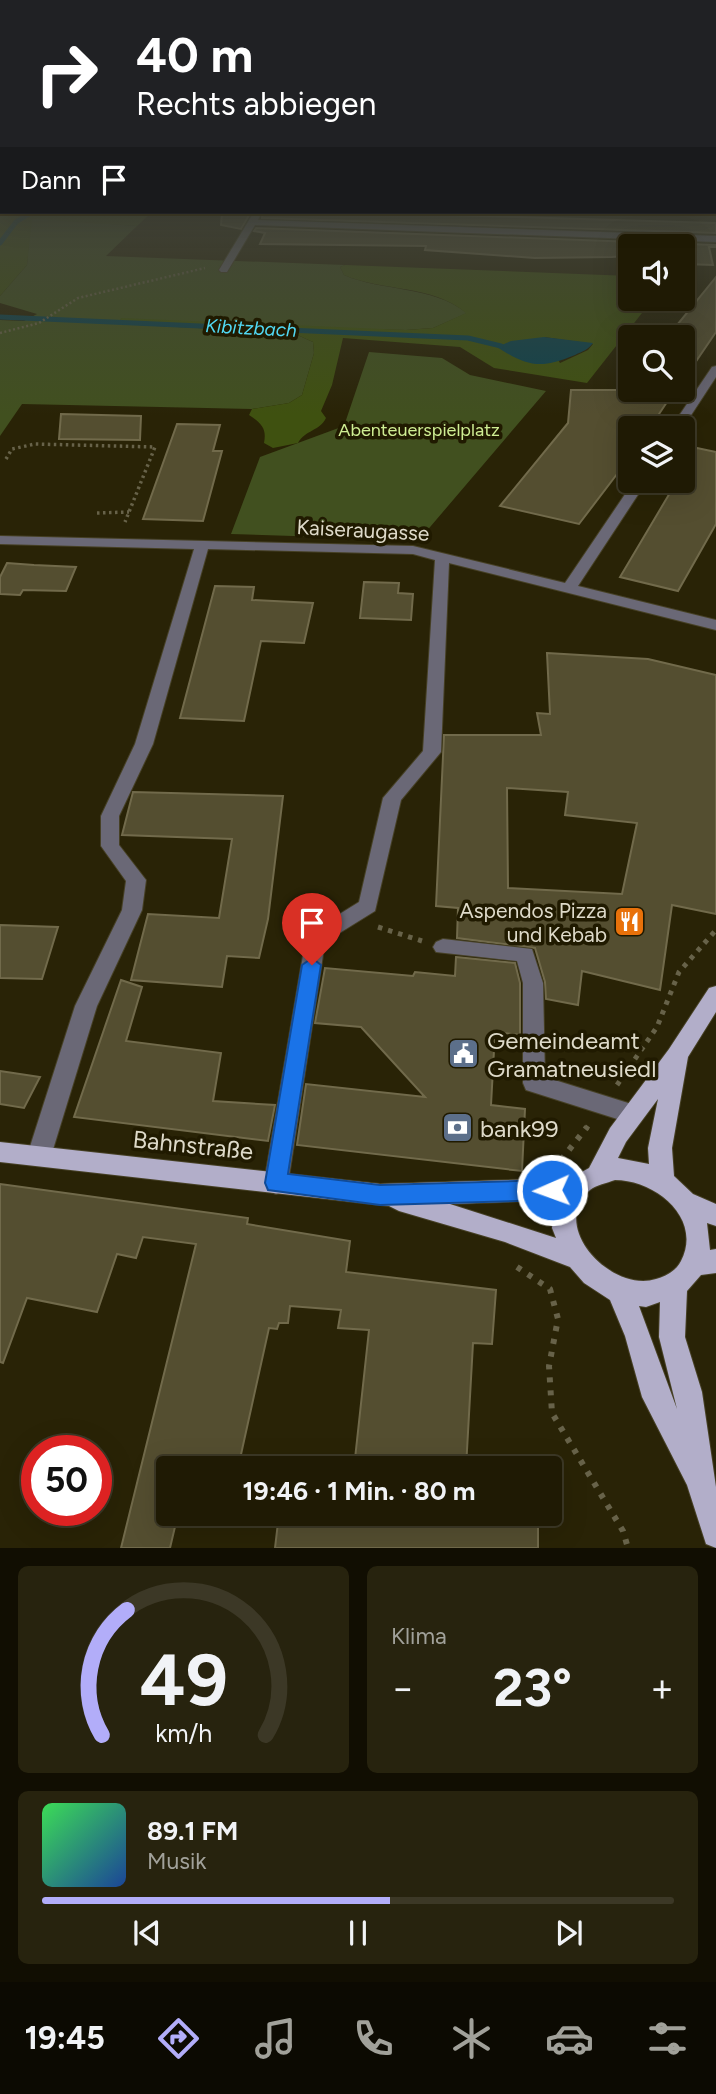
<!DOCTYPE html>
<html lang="de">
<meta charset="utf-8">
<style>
body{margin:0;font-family:Figtree,sans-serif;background:#27230e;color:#f1f3f6;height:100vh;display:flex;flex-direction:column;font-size:26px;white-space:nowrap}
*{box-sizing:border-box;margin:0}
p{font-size:23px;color:#a1a19a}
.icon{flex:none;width:38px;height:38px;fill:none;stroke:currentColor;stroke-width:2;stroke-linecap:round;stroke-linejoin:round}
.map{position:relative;height:1548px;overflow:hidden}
.drawer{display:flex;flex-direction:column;gap:18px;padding:18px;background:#110e02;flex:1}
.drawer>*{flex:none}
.banner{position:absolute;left:0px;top:0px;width:718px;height:214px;box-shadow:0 7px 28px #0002,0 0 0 2px #3c3826;background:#202124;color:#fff;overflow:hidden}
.controls{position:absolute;left:618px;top:234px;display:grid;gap:14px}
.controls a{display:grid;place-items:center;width:77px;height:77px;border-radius:7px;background:#1f1a04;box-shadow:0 7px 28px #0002,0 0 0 2px #3c3826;font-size:35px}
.speed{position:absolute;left:21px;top:1435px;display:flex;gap:14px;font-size:35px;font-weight:700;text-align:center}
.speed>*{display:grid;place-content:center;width:91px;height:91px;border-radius:50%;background:#1f1a04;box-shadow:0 7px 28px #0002,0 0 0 2px #3c3826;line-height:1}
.speed .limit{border:10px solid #d22;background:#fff;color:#111}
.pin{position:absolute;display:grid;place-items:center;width:60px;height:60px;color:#fff;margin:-72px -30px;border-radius:50% 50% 50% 0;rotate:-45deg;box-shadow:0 0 7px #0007}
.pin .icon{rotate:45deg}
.me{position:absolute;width:77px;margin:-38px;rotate:268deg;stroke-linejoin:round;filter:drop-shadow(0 0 5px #0008)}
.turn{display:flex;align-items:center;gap:24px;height:147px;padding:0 21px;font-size:32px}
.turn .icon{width:91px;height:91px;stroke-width:2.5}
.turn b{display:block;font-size:49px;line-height:60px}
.then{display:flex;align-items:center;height:66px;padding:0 21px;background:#0003;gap:14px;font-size:26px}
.big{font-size:52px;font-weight:700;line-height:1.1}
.drawer .card{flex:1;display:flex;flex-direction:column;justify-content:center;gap:10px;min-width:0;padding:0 24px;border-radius:10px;background:#27230e}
.drawer .dial{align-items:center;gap:0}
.dial svg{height:182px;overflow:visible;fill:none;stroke:#3c3826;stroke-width:7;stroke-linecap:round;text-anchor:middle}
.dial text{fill:#f1f3f6;stroke:none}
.song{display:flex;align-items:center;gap:21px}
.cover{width:84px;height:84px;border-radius:10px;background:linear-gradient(135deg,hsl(130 70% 55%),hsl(220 70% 35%))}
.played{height:7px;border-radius:4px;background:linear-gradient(90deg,#b2adf9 55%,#3c3826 55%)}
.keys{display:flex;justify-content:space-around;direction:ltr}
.heat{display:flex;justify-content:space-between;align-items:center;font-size:38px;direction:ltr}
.drawer .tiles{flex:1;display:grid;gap:18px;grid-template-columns:1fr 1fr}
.card:last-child{grid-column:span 2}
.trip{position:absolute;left:156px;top:1456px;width:406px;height:70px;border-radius:7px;background:#1f1a04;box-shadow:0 7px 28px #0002,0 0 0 2px #3c3826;font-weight:700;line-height:70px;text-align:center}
.tab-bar{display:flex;height:112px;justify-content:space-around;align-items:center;background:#0c0a02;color:#a1a19a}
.tab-bar .icon{width:49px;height:49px}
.tab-bar .active{color:#b2adf9}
.tab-bar b{font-size:32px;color:#f1f3f6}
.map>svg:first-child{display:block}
.green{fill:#41501f}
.forest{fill:#3f5110;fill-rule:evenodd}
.water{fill:#0f424c}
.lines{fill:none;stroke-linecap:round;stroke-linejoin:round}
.stream{stroke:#0f424c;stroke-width:5}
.building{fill:#544e30;stroke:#716a4b;stroke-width:2;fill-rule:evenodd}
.minor-casing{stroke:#464025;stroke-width:2}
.major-casing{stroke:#464025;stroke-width:2}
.path-far3{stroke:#676249;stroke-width:2.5;stroke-dasharray:2 2.5;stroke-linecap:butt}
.path-far2{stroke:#676249;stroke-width:3.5;stroke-dasharray:2.5 3.5;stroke-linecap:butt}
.path-far1{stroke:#676249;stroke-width:5;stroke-dasharray:4.5 6;stroke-linecap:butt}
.path{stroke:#676249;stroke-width:6;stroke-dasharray:5 8;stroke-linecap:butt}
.minor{fill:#6a6876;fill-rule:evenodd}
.major{fill:#b2aec9;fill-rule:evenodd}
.route{fill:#1a73e8;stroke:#114b97;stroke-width:2}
.labels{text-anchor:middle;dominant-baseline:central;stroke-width:7;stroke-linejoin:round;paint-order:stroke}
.far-park-label{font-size:18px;fill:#cfee93;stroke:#201a00}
.far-water-label{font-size:19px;font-style:italic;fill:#51d8f2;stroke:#201a00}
.street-label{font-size:21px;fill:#dedac9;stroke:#201a00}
.poi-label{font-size:21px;fill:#dedac9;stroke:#201a00;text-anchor:end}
.near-poi-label{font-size:24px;fill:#dedac9;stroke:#201a00;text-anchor:start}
.near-street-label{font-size:24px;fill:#dedac9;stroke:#201a00}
</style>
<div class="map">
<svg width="716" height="1548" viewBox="0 0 716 1548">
<rect width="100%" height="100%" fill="#292306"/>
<path class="green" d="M31,218l106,8 -31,30 239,9 -5,2 4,8c39,17 87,10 123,38l-34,15 -27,2 -287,-6 174,9 20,9 1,11 -12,42 -13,8 -37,6 -230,-5 -22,32v-116l24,1 13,-7 -37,-11v-7l27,-31z
M369,352l73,6 28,17 76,16 -127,149 -188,-6 29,-77 84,-31z"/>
<path class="forest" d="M0,198l2,14h150l-15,14 -105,-7 -5,46 -27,31z
M345,265l285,11v23h23l-66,84 -93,-15 -34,-21 -117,-9 -11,47 -11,26 5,7c-6,13 -21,12 -28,25l-25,5 -9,-5c3,-15 -3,-20 -15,-28l3,-6 37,-6 13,-8 12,-42 -1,-11 -20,-9 -175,-9 3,-6 285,12 27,-2 33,-15c-34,-29 -83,-21 -122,-38l-4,-8zM544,337l49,7 -5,6 -28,13z"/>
<path class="water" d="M544,337l49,6c-5,7 -10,8 -18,12 -34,14 -47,12 -78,-8l14,-6z"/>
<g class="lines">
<path class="stream" d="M0,243l16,-21 16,-10
M0,317l468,21 33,8"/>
</g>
<path class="building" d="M222,212h29l-10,17 -20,-4z
M263,212h156l-1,2 298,9v10l-454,-15z
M256,228l460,17v2h-7l4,18 -29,-1 -2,-17h-59l1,9 -12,1 -77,1 -110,-8 1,-4 -166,-2 5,-11 -11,-2z
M716,277v55l-34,50v-44l-13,-3z
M571,390h104l-26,39h-19v28l-51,67 -79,-18 68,-83z
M61,414l80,2 -1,24 -81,-1z
M177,424l43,1 -7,26h9l-19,70 -60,-2z
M697,448l19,4v72l-38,67 -58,-14 57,-96h5v-9z
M7,563l27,2 42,2 -10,24 -43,-1 -3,5 -20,-1v-17z
M364,582l35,1 -1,10 15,1 -2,26 -51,-2z
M215,586l39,1 -2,13 61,3 -9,40 -43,-2 -17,80 -64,-3z
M547,653l101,6 68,16v239l-44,-9 -12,85 -78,-19 -4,34 -32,-6 -1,-17 -10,-34 -78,-10 1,-30 -22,-2 8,-171h97l-4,-22 13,1zM507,788l61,4 -3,23 72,8 -15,71 -114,-6z
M133,792l150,4 -15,123 -9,39 -32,-2 -5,31 -91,-7 17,-66 71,4 13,-79 -110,-4z
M0,925l58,2 -16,52 -42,-1z
M456,957l59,6 5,20v52l-25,-3 -4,73 34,4 -3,62 -225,-26 9,-61 119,13 -64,-70 -46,-4 10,-55 88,8 2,-4 40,4z
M121,980l21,7 -16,54 95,12 -8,48 62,4 -7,36 -194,-24z
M0,1071l40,6 -16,31 -24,-4z
M0,1184l248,34 -1,6 103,17 -4,31 150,18 -4,54 -19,-1 -7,125h-112l15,-138 -31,-2 3,-18 -51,-4 -2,17h-9l-2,6 -8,-1 -31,140h-70v46h10l-8,34h-49l75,-304 -53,-7 -7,21 -19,-4 -20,58 -70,-14 -24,65 -3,-1z
M279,1514h259v34h-263z"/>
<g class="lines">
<defs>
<path id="minor" d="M254,212l7,1 -3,7 458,16v6l-461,-17 -28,47h-6l-2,-2z
M716,366v11l-34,52h-12l42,-62z
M634,481h13l-69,105 138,34v10l-267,-67 -8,189 -40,48 -26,111 -50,31 -37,241 -4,8 -8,3 -8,-3 -4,-8 42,-245 3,-5 50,-31 24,-104 40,-47 12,-191 -22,-6 -205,-5 -55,195 -34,72v29l27,35 -4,30 -45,96 -46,150 -4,7 -8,3 -8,-3 -4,-7 48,-150 47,-96 4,-29 -25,-35v-30l34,-72 59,-195 -194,-5v-8l413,10 152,37z
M443,939l89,10 11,34 2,94 96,30 3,7 -3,7 -8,3 -107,-34 -3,-7v-100l-6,-22 -81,-9 -3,-5 3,-5z"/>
<path id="major" d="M716,986v26l-28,45 -16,91 2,28 19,18 23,10v22l-9,-3 3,27 6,-1v24l-15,2 -14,16 -2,46 17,55 14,95v61l-10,-4 -19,-59 -45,-88 -17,-61 -15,-36 -26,-17 -14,-16 -65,-25 -106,-31 -10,-5 -389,-44v-20l380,42 191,-6 18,-10 21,-40 59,-79 40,-61zM658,1099l-10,49 1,16 -31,-6 8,-16zM615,1180c40,0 88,38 66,81 -5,10 -15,15 -25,18 -45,14 -108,-53 -66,-89 6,-5 17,-7 25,-10zM555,1200l-3,28 4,10 -106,-34zM660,1302l-1,35 18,72 -38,-103 7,1z"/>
</defs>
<use href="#minor" class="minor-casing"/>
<use href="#major" class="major-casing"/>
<path class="path-far3" d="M0,333l39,-10 39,-25 127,-30"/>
<path class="path-far2" d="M6,459l6,-10 23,-5 120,3 -30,75
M97,513l32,-1"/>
<path class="path-far1" d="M378,927l44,14
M617,1085l40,-58 22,-55 37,-42
M586,1129l2,-3"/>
<path class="path" d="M561,1160l26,-33
M517,1267l33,22 8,30 -9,47 3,47 71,118 5,17"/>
<use href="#minor" class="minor"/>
<use href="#major" class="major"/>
</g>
<linearGradient id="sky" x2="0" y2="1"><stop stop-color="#171303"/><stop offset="0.48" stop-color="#43453b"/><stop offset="1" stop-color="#43453b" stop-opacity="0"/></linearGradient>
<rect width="716" height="415" fill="url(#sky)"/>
<path class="route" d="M312,958l9,7 -33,209 92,11 172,-5 8,3 3,7 -3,7 -8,3 -172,5 -112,-15 -3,-7 37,-218z"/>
<defs>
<symbol id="restaurant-square" viewBox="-11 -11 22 22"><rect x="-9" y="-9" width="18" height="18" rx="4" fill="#e8710a" stroke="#201a00"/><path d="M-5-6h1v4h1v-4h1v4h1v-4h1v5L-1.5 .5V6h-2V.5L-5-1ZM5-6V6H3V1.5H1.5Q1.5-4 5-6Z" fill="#fff"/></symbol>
<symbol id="civic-square" viewBox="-11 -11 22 22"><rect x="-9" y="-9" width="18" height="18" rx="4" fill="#5c6f8a" stroke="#201a00"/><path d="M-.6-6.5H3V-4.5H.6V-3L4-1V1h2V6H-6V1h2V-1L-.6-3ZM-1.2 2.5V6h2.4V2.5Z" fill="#fff"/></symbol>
<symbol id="bank-square" viewBox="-11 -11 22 22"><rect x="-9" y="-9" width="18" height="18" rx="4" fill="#5c6f8a" stroke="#201a00"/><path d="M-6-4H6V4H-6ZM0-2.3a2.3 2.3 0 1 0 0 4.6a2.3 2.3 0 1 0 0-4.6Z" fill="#fff"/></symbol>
</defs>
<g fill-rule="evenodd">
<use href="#restaurant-square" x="612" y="904" width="35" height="35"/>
<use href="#civic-square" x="446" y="1036" width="35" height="35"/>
<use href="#bank-square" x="440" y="1110" width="35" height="35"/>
</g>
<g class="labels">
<g class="far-park-label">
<text x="419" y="430">Abenteuerspielplatz</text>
</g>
<g class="far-water-label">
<text transform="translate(251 328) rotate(3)">Kibitzbach</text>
</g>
<g class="street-label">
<text transform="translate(363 530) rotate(3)">Kaiseraugasse</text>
</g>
<g class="poi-label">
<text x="607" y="910">Aspendos Pizza<tspan x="607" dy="24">und Kebab</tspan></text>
</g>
<g class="near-poi-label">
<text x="487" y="1040">Gemeindeamt<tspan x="487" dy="28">Gramatneusiedl</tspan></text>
<text x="480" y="1128">bank99</text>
</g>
<g class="near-street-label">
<text transform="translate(193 1145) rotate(6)">Bahnstraße</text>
</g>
</g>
</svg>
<div class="controls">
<a><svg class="icon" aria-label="sound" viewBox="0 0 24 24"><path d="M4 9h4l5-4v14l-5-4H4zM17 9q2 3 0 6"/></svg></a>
<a><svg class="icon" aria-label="search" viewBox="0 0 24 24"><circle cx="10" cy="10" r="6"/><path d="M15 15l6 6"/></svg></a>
<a><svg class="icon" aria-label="layers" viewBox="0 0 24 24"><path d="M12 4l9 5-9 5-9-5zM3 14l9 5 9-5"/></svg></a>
</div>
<div class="speed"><div class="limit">50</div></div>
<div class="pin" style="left:312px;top:965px;background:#d93025"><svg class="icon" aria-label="arrive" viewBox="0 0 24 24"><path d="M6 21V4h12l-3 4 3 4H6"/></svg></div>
<svg class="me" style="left:552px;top:1190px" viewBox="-20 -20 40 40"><circle r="17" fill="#1a73e8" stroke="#fff" stroke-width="3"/><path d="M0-11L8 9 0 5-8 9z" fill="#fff"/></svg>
<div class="trip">19:46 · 1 Min. · 80 m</div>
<div class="banner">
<div class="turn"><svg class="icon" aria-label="right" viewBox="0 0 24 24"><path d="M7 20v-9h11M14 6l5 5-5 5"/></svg><div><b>40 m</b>Rechts abbiegen</div></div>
<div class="then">Dann<svg class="icon" aria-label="arrive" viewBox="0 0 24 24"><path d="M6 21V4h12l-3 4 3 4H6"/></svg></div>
</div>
</div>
<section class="drawer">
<div class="tiles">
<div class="card dial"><svg viewBox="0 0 100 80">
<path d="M14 69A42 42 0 1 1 86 69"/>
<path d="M14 69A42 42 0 0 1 25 14" stroke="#b2adf9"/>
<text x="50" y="56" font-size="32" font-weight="700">49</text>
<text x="50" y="72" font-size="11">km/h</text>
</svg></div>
<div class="card"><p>Klima</p>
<div class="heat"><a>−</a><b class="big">23°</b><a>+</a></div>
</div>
<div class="card">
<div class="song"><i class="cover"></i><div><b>89.1 FM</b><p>Musik</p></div></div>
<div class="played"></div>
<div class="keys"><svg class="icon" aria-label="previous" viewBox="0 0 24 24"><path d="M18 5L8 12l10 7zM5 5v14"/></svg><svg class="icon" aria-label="pause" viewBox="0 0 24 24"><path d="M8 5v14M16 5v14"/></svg><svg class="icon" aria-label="next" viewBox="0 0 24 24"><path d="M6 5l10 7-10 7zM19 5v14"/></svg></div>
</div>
</div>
</section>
<nav class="tab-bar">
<b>19:45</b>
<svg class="icon active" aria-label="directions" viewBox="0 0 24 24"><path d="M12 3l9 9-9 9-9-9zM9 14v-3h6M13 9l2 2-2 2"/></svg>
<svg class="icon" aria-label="music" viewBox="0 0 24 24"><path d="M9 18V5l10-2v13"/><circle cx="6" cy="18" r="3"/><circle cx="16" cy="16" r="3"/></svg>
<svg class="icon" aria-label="phone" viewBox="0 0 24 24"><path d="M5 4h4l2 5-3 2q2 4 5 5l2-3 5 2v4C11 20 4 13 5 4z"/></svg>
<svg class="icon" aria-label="climate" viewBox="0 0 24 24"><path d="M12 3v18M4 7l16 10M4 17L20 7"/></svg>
<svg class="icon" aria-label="car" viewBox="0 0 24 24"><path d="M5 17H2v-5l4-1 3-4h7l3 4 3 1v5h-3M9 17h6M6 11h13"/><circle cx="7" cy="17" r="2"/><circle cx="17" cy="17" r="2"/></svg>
<svg class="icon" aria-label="filters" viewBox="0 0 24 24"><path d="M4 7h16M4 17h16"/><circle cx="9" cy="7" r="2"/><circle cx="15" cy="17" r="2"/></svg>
</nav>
